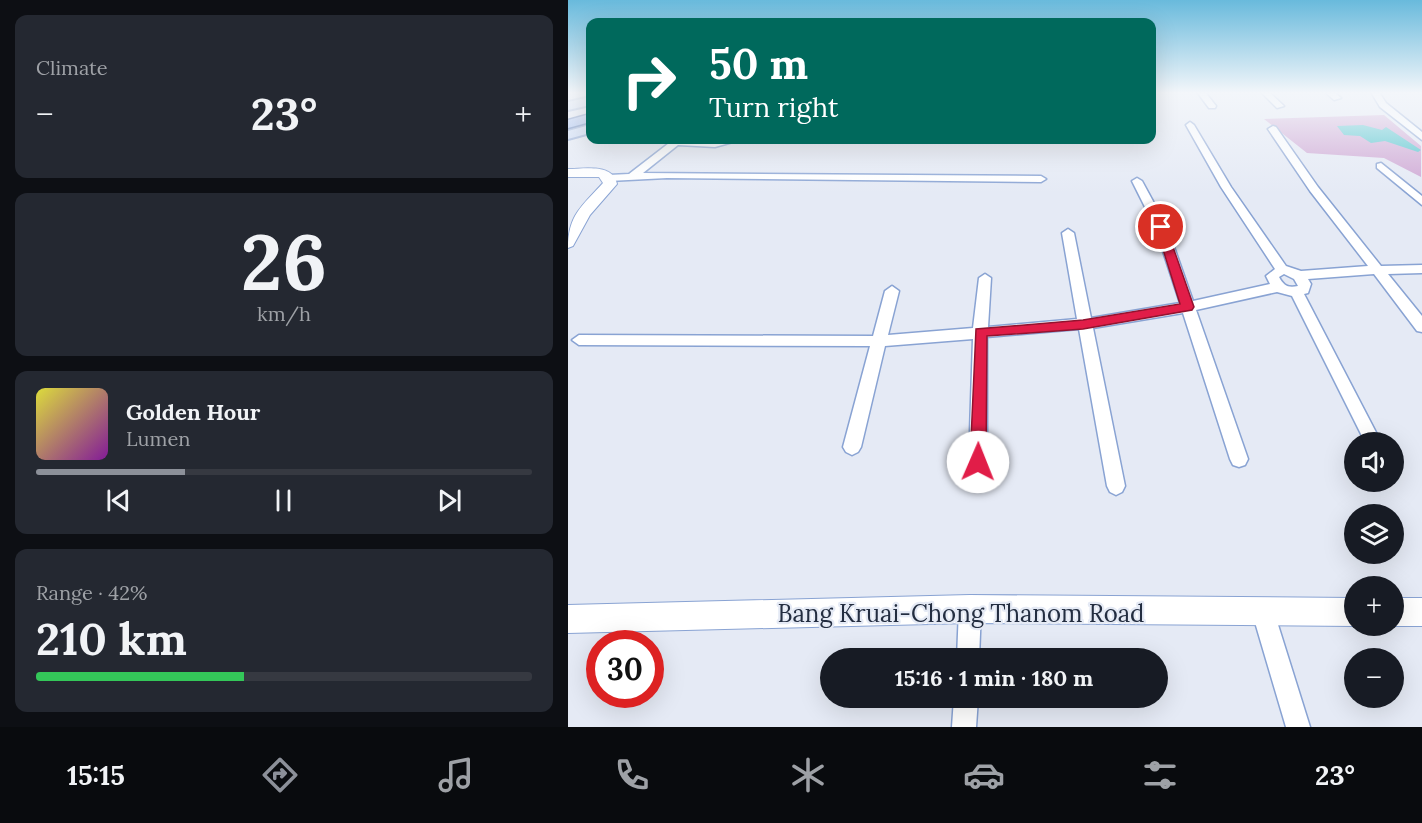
<!DOCTYPE html>
<meta charset="utf-8">
<style>
body{margin:0;font-family:Lora,serif;background:#242831;color:#f1f3f6;height:100vh;display:flex;flex-direction:column;font-size:22px;white-space:nowrap}
*{box-sizing:border-box;margin:0}
p{font-size:20px;color:#9ea1a6}
.icon{flex:none;width:33px;height:33px;fill:none;stroke:currentColor;stroke-width:2;stroke-linecap:round;stroke-linejoin:round}
.map{position:relative;flex:1;overflow:hidden}
.drawer{display:flex;flex-direction:column;gap:15px;padding:15px;background:#0d0f14;width:568px}
.drawer>*{flex:none}
.hud{position:absolute;left:18px;top:18px;width:570px;height:126px;border-radius:12px;box-shadow:0 6px 24px #0002;background:#00695c;color:#fff;overflow:hidden}
.tools{position:absolute;left:776px;top:432px;display:grid;gap:12px}
.tools a{display:grid;place-items:center;width:60px;height:60px;border-radius:50%;background:#171b24;box-shadow:0 6px 24px #0002;font-size:30px}
.speed{position:absolute;left:18px;top:630px;display:flex;gap:12px;font-size:30px;font-weight:700;text-align:center}
.speed>*{display:grid;place-content:center;width:78px;height:78px;border-radius:50%;background:#171b24;box-shadow:0 6px 24px #0002;line-height:1}
.speed .limit{border:9px solid #d22;background:#fff;color:#111}
.pin{position:absolute;display:grid;place-items:center;width:51px;height:51px;color:#fff;margin:-26px;border:3px solid #fff;border-radius:50%;box-shadow:0 2px 6px #0007}
.me{position:absolute;width:66px;margin:-33px;rotate:1deg;stroke-linejoin:round;filter:drop-shadow(0 0 4px #0008)}
.turn{display:flex;align-items:center;gap:21px;height:126px;padding:0 24px;font-size:27px}
.turn .icon{width:78px;height:78px;stroke-width:2.5}
.turn b{display:block;font-size:42px;line-height:51px}
.big{font-size:45px;font-weight:700;line-height:1.1}
.drawer .card{flex:1;display:flex;flex-direction:column;justify-content:center;gap:9px;min-width:0;padding:0 21px;border-radius:12px;background:#242831}
.drawer .dial{align-items:center;gap:0}
.dial b{font-size:78px;line-height:1}
.song{display:flex;align-items:center;gap:18px}
.cover{width:72px;height:72px;border-radius:9px;background:linear-gradient(135deg,hsl(60 70% 55%),hsl(290 70% 35%))}
.played{height:6px;border-radius:3px;background:linear-gradient(90deg,#8c9099 30%,#363941 30%)}
.keys{display:flex;justify-content:space-around;direction:ltr}
.heat{display:flex;justify-content:space-between;align-items:center;font-size:33px;direction:ltr}
.charge{height:9px;border-radius:4px;background:linear-gradient(90deg,#34c759 42%,#363941 0)}
.trip{position:absolute;left:252px;top:648px;width:348px;height:60px;border-radius:30px;background:#171b24;box-shadow:0 6px 24px #0002;font-weight:700;line-height:60px;text-align:center}
.dock{display:flex;height:96px;justify-content:space-around;align-items:center;background:#090b0e;color:#9ea1a6}
.dock .icon{width:42px;height:42px}
.dock .on{color:#8c9099}
.dock b{font-size:27px;color:#f1f3f6}
main{display:flex;flex:1;min-height:0}
.map>svg:first-child{display:block}
.green{fill:#cfa7d4}
.water{fill:#4cc2cb}
.lines{fill:none;stroke-linecap:round;stroke-linejoin:round}
.minor-casing{stroke:#89a3d3;stroke-width:3}
.tertiary-casing{stroke:#89a3d3;stroke-width:2}
.secondary-casing{stroke:#89a3d3;stroke-width:4}
.primary-casing{stroke:#4066ad;stroke-width:3}
.minor{fill:#fff;fill-rule:evenodd}
.tertiary{fill:#fff;fill-rule:evenodd}
.secondary{fill:#cadaf8;fill-rule:evenodd}
.primary{fill:#96b5f1;fill-rule:evenodd}
.route{fill:#e11d48;stroke:#92132f;stroke-width:1.5}
.labels{text-anchor:middle;dominant-baseline:central;stroke-width:4.5;stroke-linejoin:round;paint-order:stroke}
.near-street-label{font-size:24px;fill:#232d40;stroke:#e5eaf5}
</style>
<main>
<section class="drawer">
<div class="card"><p>Climate</p>
<div class="heat"><a>−</a><b class="big">23°</b><a>+</a></div>
</div>
<div class="card dial"><b>26</b><p>km/h</p></div>
<div class="card">
<div class="song"><i class="cover"></i><div><b>Golden Hour</b><p>Lumen</p></div></div>
<div class="played"></div>
<div class="keys"><svg class="icon" aria-label="previous" viewBox="0 0 24 24"><path d="M18 5L8 12l10 7zM5 5v14"/></svg><svg class="icon" aria-label="pause" viewBox="0 0 24 24"><path d="M8 5v14M16 5v14"/></svg><svg class="icon" aria-label="next" viewBox="0 0 24 24"><path d="M6 5l10 7-10 7zM19 5v14"/></svg></div>
</div>
<div class="card"><p>Range · 42%</p><b class="big">210 km</b><div class="charge"></div></div>
</section>
<div class="map">
<svg width="854" height="727" viewBox="0 0 854 727">
<rect width="100%" height="100%" fill="#e5eaf5"/>
<path class="green" d="M816,115l37,31v31l-37,-19 -77,-5 -43,-34z"/>
<path class="water" d="M795,125l19,5 4,-3 35,23 -3,2 -33,-11 -14,2 -11,-7 -16,-1 -7,-9z"/>
<g class="lines">
<defs>
<path id="minor" d="M629,92h8l11,14 -1,2h-6z
M693,92h8l15,14 -7,2z
M757,92h9l7,6 -7,2z
M803,92h8l7,11 36,29v8l-42,-33z
M622,122l4,3 37,62 55,79 15,5 67,-5 -58,-75 -42,-62 5,-3 3,1 42,60 63,79 41,-1v8l-34,1 34,42v16l-5,-1 -43,-57 -66,5 3,5 -3,9 -4,1 77,148h-16l-73,-146 -15,-4 -81,18 52,149 -3,6 -6,2 -6,-2 -3,-6 -47,-146 -90,15 32,158 -3,6 -6,3 -6,-3 -3,-6 -28,-157 -92,8v125l-3,6 -6,2 -6,-2 -3,-6 4,-123 -88,7 -24,101 -3,5 -6,3 -6,-3 -3,-5 27,-101 -291,-1 -7,-5 7,-5 294,1 12,-45 7,-5 7,5 -11,44 85,-7 6,-50 6,-4 6,4 -3,49 89,-8 -15,-86 6,-4 6,4 17,85 89,-15 -25,-76 -23,-46 5,-3 5,3 25,46 26,74 77,-17 -4,-8 9,-7 -54,-82 -35,-62zM716,274l10,5 4,7c-10,2 -14,0 -19,-9z
M105,140h67l-25,7 -37,-2 -35,28 398,3 5,3 -5,3 -374,-4 -58,3 -5,-3 5,-3 20,-1z
M813,163l41,33v9l-45,-37v-4z
M402,598l7,4 4,7 -2,49h-22l2,-49 4,-7z
M695,601l8,3 3,8 36,115h-24l-34,-115 3,-8z
M386,698h24l-2,29h-24z"/>
<path id="tertiary" d="M0,169c16,0 45,-6 49,15l-27,31 -17,31 -5,2c0,-33 14,-42 35,-65l-4,-6h-31z
M402,595l384,3 1,28 -385,-3 -402,10v-28z
M825,598h29v28h-30z"/>
<path id="secondary" d="M22,97v8l-22,5v-8z
M22,125v8l-22,6v-8z"/>
<path id="primary" d="M22,114v8l-22,6v-8z"/>
</defs>
<use href="#minor" class="minor-casing"/>
<use href="#tertiary" class="tertiary-casing"/>
<use href="#secondary" class="secondary-casing"/>
<use href="#primary" class="primary-casing"/>
<use href="#minor" class="minor"/>
<use href="#tertiary" class="tertiary"/>
<use href="#secondary" class="secondary"/>
<use href="#primary" class="primary"/>
</g>
<linearGradient id="sky" x2="0" y2="1"><stop stop-color="#69badc"/><stop offset="0.48" stop-color="#f3f6fa"/><stop offset="1" stop-color="#f3f6fa" stop-opacity="0"/></linearGradient>
<rect width="854" height="193" fill="url(#sky)"/>
<path class="route" d="M593,224l5,3 28,80 -2,3 -109,19 -96,7 -1,126 -2,5 -6,3 -5,-3 -3,-5 6,-133 107,-9 97,-16 -24,-77z"/>
<g class="labels">
<g class="near-street-label">
<text x="393" y="613">Bang Kruai-Chong Thanom Road</text>
</g>
</g>
</svg>
<div class="tools">
<a><svg class="icon" aria-label="sound" viewBox="0 0 24 24"><path d="M4 9h4l5-4v14l-5-4H4zM17 9q2 3 0 6"/></svg></a>
<a><svg class="icon" aria-label="layers" viewBox="0 0 24 24"><path d="M12 4l9 5-9 5-9-5zM3 14l9 5 9-5"/></svg></a>
<a>+</a>
<a>−</a>
</div>
<div class="speed"><div class="limit">30</div></div>
<div class="pin" style="left:593px;top:227px;background:#d93025"><svg class="icon" aria-label="arrive" viewBox="0 0 24 24"><path d="M6 21V4h12l-3 4 3 4H6"/></svg></div>
<svg class="me" style="left:410px;top:462px" viewBox="-20 -20 40 40"><circle r="19" fill="#fff"/><path d="M0-13L10 11 0 6-10 11z" fill="#e11d48"/></svg>
<div class="trip">15:16 · 1 min · 180 m</div>
<div class="hud">
<div class="turn"><svg class="icon" aria-label="right" viewBox="0 0 24 24"><path d="M7 20v-9h11M14 6l5 5-5 5"/></svg><div><b>50 m</b>Turn right</div></div>
</div>
</div>
</main>
<nav class="dock">
<b>15:15</b>
<svg class="icon on" aria-label="directions" viewBox="0 0 24 24"><path d="M12 3l9 9-9 9-9-9zM9 14v-3h6M13 9l2 2-2 2"/></svg>
<svg class="icon" aria-label="music" viewBox="0 0 24 24"><path d="M9 18V5l10-2v13"/><circle cx="6" cy="18" r="3"/><circle cx="16" cy="16" r="3"/></svg>
<svg class="icon" aria-label="phone" viewBox="0 0 24 24"><path d="M5 4h4l2 5-3 2q2 4 5 5l2-3 5 2v4C11 20 4 13 5 4z"/></svg>
<svg class="icon" aria-label="climate" viewBox="0 0 24 24"><path d="M12 3v18M4 7l16 10M4 17L20 7"/></svg>
<svg class="icon" aria-label="car" viewBox="0 0 24 24"><path d="M5 17H2v-5l4-1 3-4h7l3 4 3 1v5h-3M9 17h6M6 11h13"/><circle cx="7" cy="17" r="2"/><circle cx="17" cy="17" r="2"/></svg>
<svg class="icon" aria-label="filters" viewBox="0 0 24 24"><path d="M4 7h16M4 17h16"/><circle cx="9" cy="7" r="2"/><circle cx="15" cy="17" r="2"/></svg>
<b>23°</b>
</nav>
